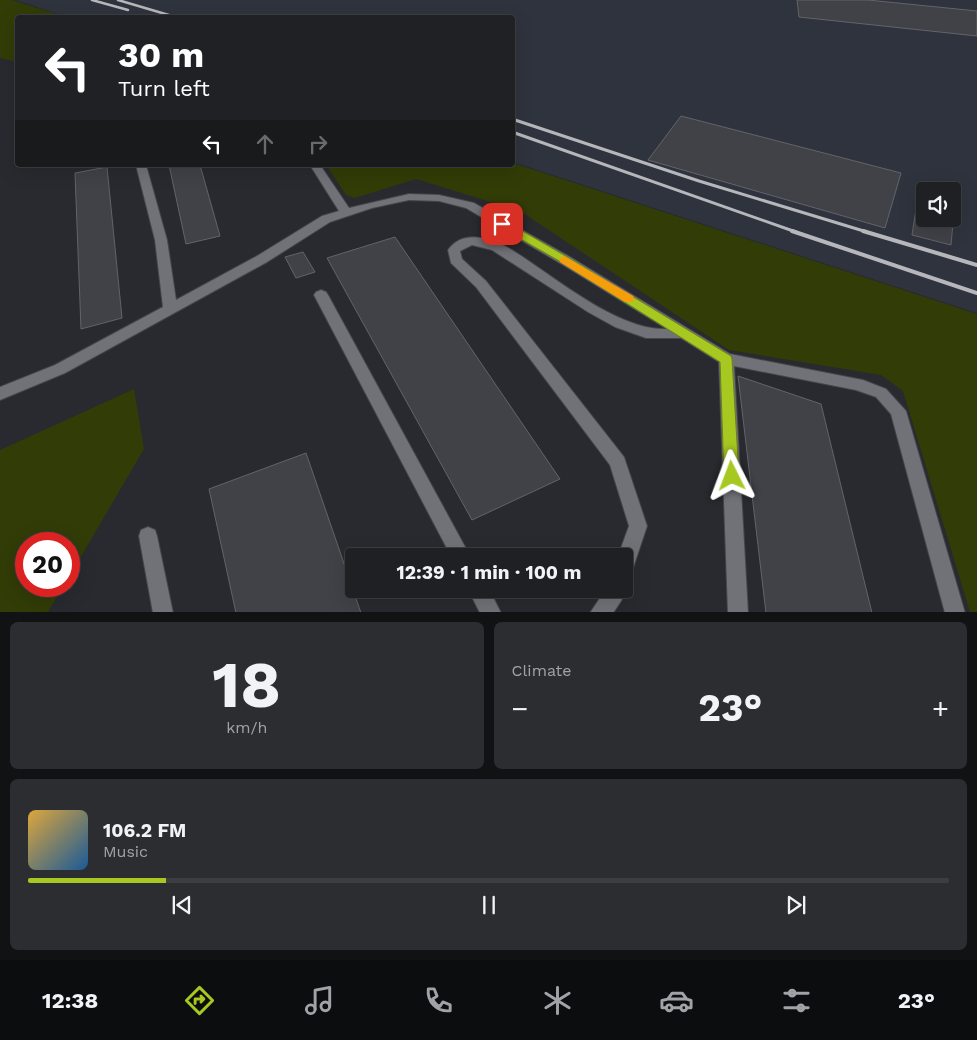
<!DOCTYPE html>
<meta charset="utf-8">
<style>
body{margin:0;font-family:"Work Sans",sans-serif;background:#2b2d30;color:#f1f3f6;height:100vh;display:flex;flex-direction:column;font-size:19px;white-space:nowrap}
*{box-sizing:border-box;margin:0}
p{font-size:16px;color:#a1a3a6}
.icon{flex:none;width:28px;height:28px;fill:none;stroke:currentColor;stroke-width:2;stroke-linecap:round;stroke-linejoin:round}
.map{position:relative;height:612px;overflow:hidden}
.panel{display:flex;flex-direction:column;gap:10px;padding:10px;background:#101213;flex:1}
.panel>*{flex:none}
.banner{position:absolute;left:15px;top:15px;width:500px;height:152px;border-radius:5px;box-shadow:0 5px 20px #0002,0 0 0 1px #3c3e41;background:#202124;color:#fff;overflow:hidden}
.tools{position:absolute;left:916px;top:182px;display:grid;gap:10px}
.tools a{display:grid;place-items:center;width:45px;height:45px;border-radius:5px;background:#1e2023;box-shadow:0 5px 20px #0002,0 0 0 1px #3c3e41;font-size:25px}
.speed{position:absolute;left:15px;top:532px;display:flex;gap:10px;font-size:25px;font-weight:700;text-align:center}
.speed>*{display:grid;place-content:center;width:65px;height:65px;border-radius:50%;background:#1e2023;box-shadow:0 5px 20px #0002,0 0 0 1px #3c3e41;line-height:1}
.speed .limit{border:8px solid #d22;background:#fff;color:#111}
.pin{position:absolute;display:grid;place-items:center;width:42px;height:42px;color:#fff;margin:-21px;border-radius:10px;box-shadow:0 2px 8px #0006}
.me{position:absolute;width:55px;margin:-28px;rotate:357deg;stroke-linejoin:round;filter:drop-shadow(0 0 4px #0008)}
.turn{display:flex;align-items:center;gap:18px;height:105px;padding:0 20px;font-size:22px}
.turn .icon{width:65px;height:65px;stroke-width:2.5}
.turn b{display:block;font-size:35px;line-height:42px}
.lanes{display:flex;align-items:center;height:48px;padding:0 20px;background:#0003;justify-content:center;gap:25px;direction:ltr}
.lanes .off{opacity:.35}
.big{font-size:38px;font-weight:700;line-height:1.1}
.panel .card{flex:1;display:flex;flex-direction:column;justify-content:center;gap:8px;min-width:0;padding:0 18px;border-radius:8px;background:#2b2d30}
.panel .dial{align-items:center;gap:0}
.dial b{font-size:65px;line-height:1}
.song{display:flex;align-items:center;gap:15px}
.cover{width:60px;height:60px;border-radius:8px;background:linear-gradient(135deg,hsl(40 70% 55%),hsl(210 70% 35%))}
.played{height:5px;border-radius:2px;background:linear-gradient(90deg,#a6c821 15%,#3c3e41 15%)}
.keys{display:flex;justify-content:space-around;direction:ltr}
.heat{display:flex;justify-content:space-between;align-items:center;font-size:28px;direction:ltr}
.panel .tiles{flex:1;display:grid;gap:10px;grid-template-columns:1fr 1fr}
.card:last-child{grid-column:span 2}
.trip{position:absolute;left:345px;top:548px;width:288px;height:50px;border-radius:5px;background:#1e2023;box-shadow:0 5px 20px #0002,0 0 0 1px #3c3e41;font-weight:700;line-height:50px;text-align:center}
.tabs{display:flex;height:80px;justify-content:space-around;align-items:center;background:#0c0d0e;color:#a1a3a6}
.tabs .icon{width:35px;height:35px}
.tabs .active{color:#a6c821}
.tabs b{font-size:22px;color:#f1f3f6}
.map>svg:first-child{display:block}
.built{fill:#2f333d;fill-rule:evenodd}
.green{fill:#313c07}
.building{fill:#404248;stroke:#62646a}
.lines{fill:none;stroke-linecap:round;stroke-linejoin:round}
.lane-casing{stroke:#45464a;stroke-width:2}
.lane{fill:#707278;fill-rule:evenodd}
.rail-far2{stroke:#b6b7bb;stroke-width:2.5}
.rail-far1{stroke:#b6b7bb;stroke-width:3}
.rail{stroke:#b6b7bb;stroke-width:4}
.route{fill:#a6c821;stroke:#6c8215}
.slow{fill:#f59e0b}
</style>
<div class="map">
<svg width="977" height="613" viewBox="0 0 977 613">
<rect width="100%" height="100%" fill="#282a2f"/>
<path class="built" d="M16,0h961v313l-464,-151 -1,-144h-443zM925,191h27v28h-27z"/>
<path class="green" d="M0,0h12l54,17 -48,1 -1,44 -17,-4z
M513,163l464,151v298h-7l-67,-221 -22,-16 -152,-25 -209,-139 -104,-32 -61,19 -9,-3 -20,-30h186z
M134,389l10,60 -75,128v-33h-43v42h37l-15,26h-48v-162z"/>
<path class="building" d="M797,0h71l109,11v25l-178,-19z
M681,116l220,57 -16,55 -237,-68z
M169,165h31l20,71 -34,8z
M107,167l15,151 -41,11 -6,-156z
M917,203l8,2v14h27v-7h2l-3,33 -39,-10z
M395,237l165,242 -88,41 -145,-262z
M303,252l12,20 -19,6 -11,-21z
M738,376l83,28 51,209h-106z
M306,453l55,160h-125l-27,-124z"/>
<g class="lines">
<defs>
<path id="lane" d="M136,165h10l21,75 9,60 81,-44 65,-40 17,-5 -29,-46h10l29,43 60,-14 30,1 35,8 96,54 160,97 133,26 23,9 20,22 59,202h-20l-54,-199 -15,-17 -20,-7 -122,-24 14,247h-20l-9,-251 -38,-24h-35l-31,-11 -27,-15 -96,-62 -20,-5 -12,6 2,8 24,22 138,176 23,69 -16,48 -7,2v-20h-6l11,-30 -19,-61 -134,-178 -25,-24 -3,-13c16,-22 45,-11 64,0 42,26 105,81 155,79l-107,-66 -94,-55 -27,-7 -30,-1 -37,8 -42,14 -63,40 -202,111 -65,27v-13l55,-22 108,-58 -8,-67z
M321,290l5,2 2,3 142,261h-19l-137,-261 2,-3z
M148,527l7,3 2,6 16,77h-20l-14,-77 2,-6z
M624,584l2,5 -5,12 -8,12h-23l16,-24h18z
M468,589h21l12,24h-21z"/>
</defs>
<use href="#lane" class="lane-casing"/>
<use href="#lane" class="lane"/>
<path class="rail-far2" d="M92,0l36,10
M118,0l61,18"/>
<path class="rail-far1" d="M512,119l187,62 168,51
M512,132l284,100"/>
<path class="rail" d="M792,231l185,62
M863,231l114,34"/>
</g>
<path class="route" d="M498,221h7l64,37 162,98 1,3 7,117 -2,5 -5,1 -6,-1 -2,-5 -4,-114 -159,-100 -63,-36z"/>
<path class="slow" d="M564,256l69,40 1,3 -1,3h-8l-65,-40 -1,-3z"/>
</svg>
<div class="tools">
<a><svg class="icon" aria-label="sound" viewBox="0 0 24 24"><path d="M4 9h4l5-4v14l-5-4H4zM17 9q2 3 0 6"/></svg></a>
</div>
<div class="speed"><div class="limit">20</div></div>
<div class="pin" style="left:502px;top:224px;background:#d93025"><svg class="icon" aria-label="arrive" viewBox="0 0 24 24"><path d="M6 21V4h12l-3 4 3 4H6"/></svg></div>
<svg class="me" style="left:732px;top:476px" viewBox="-20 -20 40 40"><path d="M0-17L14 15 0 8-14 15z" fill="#a6c821" stroke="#fff" stroke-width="4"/></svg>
<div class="trip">12:39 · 1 min · 100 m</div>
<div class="banner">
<div class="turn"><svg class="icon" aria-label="left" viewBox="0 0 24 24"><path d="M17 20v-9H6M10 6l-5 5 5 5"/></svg><div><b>30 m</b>Turn left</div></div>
<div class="lanes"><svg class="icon" aria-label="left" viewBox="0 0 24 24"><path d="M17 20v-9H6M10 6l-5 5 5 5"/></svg><svg class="icon off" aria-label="ahead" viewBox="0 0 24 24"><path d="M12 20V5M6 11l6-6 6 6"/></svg><svg class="icon off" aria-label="right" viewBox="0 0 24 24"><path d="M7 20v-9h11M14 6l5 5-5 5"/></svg></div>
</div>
</div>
<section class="panel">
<div class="tiles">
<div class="card dial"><b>18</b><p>km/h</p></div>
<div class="card"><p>Climate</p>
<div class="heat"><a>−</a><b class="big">23°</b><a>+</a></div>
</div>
<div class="card">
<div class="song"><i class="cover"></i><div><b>106.2 FM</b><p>Music</p></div></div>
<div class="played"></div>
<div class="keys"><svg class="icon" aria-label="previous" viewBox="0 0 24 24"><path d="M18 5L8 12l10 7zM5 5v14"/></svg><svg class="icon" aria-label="pause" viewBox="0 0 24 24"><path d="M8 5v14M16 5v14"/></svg><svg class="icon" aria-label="next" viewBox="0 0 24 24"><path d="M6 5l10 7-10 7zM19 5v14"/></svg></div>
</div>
</div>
</section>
<nav class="tabs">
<b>12:38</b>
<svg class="icon active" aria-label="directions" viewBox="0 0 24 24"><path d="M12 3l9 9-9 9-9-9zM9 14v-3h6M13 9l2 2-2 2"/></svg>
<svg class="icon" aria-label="music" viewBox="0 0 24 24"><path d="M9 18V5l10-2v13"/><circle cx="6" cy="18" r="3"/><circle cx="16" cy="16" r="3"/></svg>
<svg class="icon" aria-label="phone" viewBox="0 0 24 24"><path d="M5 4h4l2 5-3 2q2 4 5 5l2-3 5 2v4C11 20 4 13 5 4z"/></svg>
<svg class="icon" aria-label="climate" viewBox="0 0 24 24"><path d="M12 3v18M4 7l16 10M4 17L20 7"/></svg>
<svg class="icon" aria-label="car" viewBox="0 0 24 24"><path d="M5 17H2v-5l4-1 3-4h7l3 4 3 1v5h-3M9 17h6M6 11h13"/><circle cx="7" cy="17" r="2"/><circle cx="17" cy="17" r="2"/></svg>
<svg class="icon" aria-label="filters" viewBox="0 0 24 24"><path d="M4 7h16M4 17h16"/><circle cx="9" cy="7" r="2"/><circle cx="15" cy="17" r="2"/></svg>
<b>23°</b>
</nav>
